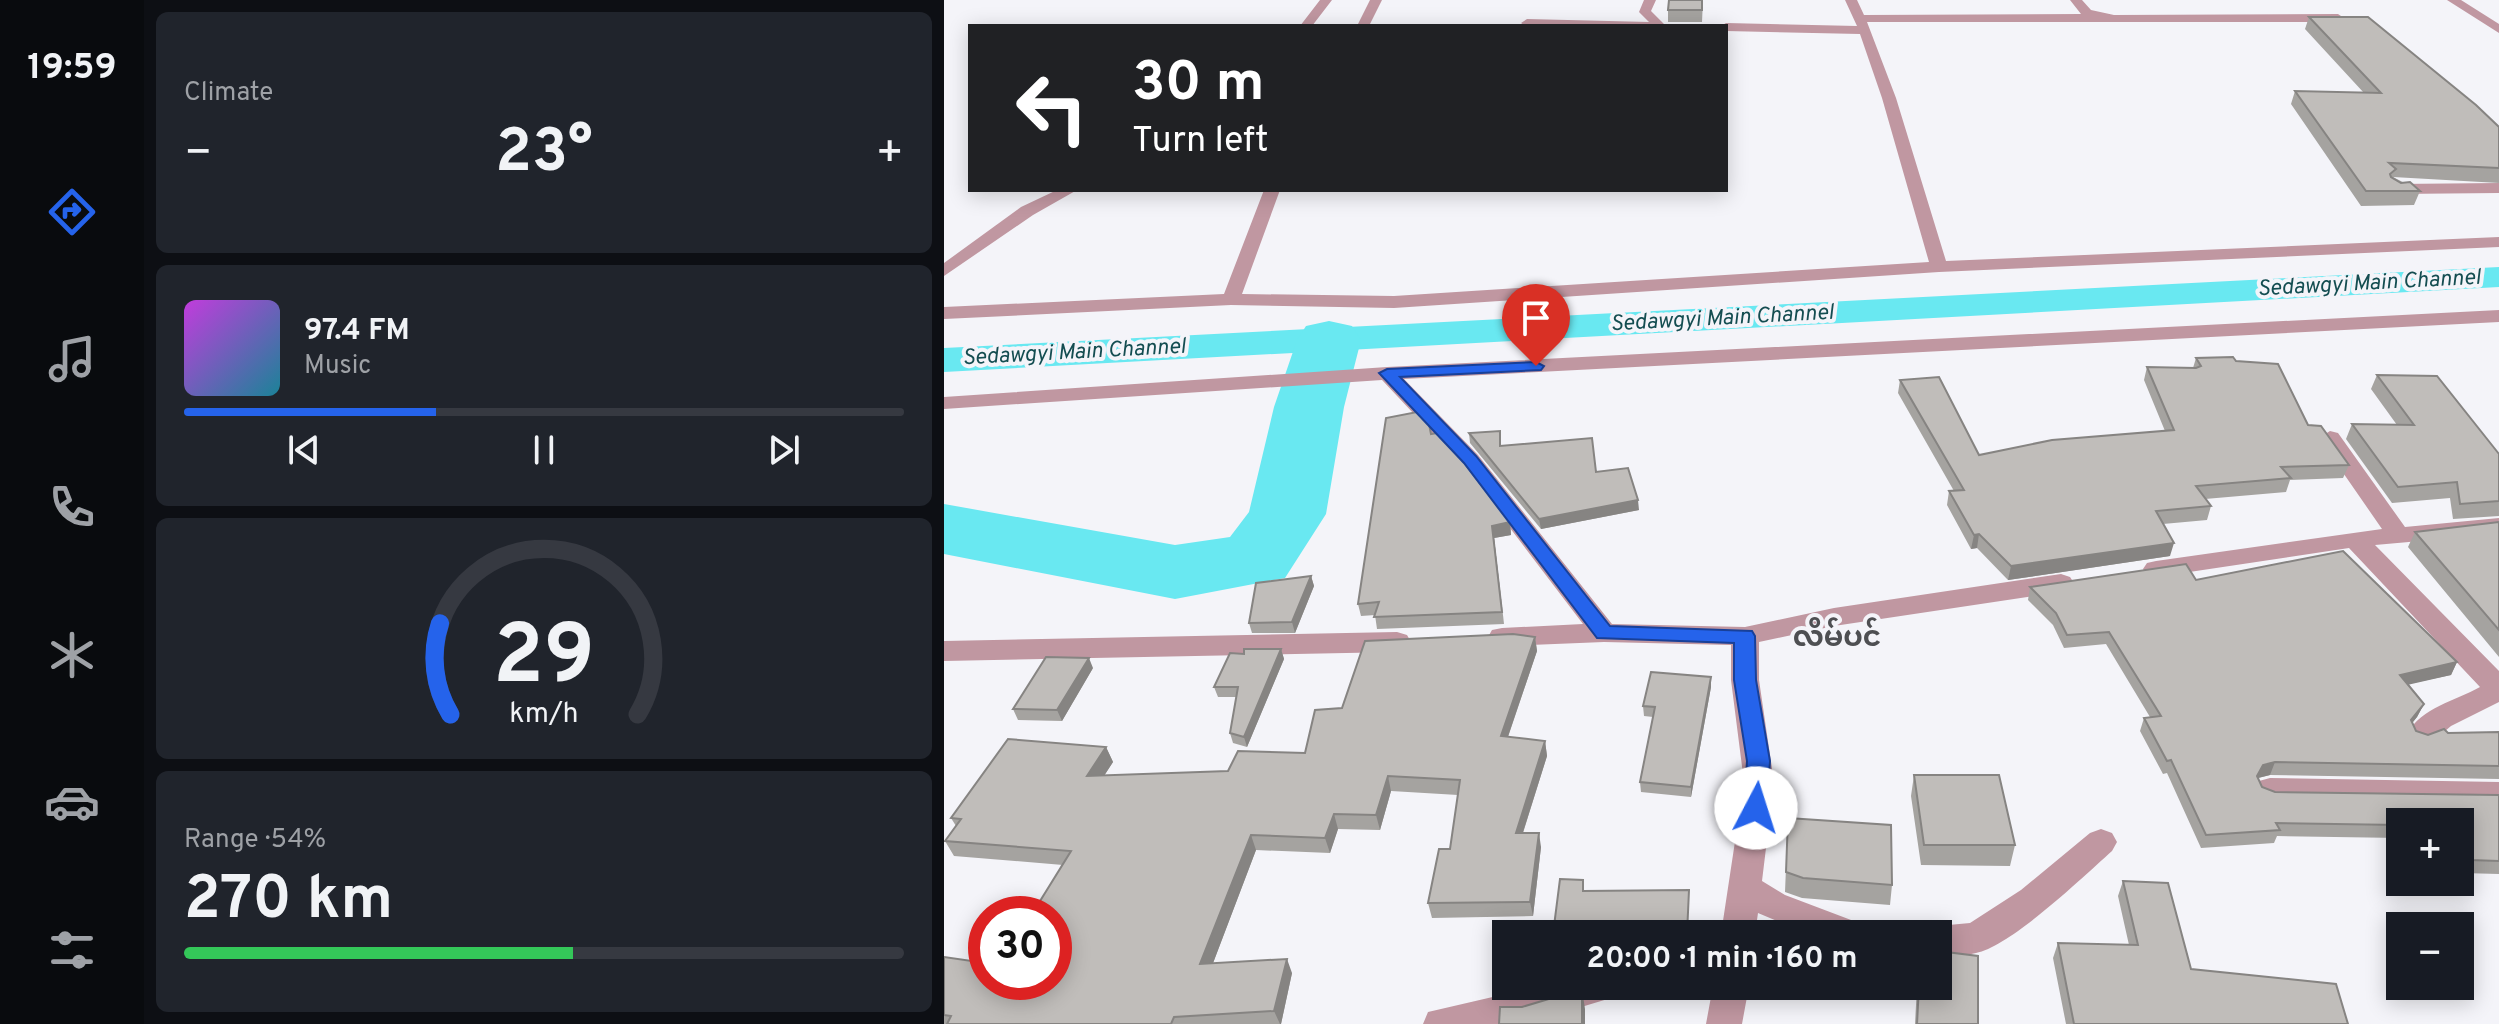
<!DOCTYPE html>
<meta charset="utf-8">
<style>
body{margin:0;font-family:Overpass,"Noto Sans Myanmar",sans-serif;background:#20242c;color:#f1f3f6;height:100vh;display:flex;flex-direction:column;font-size:30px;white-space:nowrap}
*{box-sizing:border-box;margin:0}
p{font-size:26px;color:#9ea1a6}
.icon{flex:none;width:44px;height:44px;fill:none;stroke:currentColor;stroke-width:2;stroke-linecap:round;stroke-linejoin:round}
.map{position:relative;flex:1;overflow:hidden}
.details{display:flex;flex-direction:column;gap:12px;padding:12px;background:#0d0f14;width:800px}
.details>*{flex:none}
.banner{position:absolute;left:24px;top:24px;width:760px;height:168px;border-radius:0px;box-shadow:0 4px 20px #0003;background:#202124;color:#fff;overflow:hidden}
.buttons{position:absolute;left:1442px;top:808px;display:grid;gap:16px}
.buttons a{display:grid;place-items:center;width:88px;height:88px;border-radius:0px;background:#171b24;box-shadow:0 4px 20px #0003;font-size:40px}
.speed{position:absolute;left:24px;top:896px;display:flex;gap:16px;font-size:40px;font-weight:700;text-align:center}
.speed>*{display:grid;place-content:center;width:104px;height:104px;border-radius:50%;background:#171b24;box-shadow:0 4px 20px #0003;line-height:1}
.speed .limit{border:12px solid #d22;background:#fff;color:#111}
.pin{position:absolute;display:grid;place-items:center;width:68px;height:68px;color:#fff;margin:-82px -34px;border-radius:50% 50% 50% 0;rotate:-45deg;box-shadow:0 0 8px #0007}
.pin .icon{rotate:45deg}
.me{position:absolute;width:88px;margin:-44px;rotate:5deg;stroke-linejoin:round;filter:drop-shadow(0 0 6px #0008)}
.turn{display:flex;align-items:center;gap:28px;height:168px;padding:0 32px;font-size:36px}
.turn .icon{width:104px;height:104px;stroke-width:2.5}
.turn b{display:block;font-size:56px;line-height:68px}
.big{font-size:60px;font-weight:700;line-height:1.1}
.details .card{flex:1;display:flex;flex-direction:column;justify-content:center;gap:12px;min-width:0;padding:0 28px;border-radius:12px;background:#20242c}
.details .dial{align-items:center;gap:0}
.dial svg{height:208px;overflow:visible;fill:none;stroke:#363941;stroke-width:7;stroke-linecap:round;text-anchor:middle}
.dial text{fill:#f1f3f6;stroke:none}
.song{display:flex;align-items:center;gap:24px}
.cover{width:96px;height:96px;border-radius:12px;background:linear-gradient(135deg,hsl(290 70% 55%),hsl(190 70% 35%))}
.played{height:8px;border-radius:4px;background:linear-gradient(90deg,#2563eb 35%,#363941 35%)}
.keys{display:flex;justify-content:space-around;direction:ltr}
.heat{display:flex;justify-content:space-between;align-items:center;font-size:44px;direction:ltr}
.charge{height:12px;border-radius:6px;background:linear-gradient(90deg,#34c759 54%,#363941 0)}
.trip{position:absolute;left:548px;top:920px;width:460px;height:80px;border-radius:0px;background:#171b24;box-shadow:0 4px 20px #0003;font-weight:700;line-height:80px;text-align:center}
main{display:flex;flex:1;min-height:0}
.dock{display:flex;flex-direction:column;width:144px;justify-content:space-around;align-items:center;background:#090b0e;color:#9ea1a6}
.dock .icon{width:56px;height:56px}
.dock .on{color:#2563eb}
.dock b{font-size:36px;color:#f1f3f6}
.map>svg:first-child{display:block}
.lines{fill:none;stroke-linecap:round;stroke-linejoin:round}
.canal{fill:#69e8f1;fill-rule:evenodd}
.river{fill:#69e8f1;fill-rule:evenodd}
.minor{fill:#c097a1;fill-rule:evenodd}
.wall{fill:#a5a3a0}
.shaded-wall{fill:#868482}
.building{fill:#c0bdba;stroke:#868482;stroke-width:2}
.route{fill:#2563eb;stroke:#184099;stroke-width:2}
.labels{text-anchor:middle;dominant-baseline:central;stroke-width:8;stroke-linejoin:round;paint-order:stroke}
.far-water-label{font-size:22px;font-style:italic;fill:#144d51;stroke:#f4f4f9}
.quarter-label{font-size:28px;font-weight:bold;fill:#4e4f52;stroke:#f4f4f9}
</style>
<main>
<nav class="dock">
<b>19:59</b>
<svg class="icon on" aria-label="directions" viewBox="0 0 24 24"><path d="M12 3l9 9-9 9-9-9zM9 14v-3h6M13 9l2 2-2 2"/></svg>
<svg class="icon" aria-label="music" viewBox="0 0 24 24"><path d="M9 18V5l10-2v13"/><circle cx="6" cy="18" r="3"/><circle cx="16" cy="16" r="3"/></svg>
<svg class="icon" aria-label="phone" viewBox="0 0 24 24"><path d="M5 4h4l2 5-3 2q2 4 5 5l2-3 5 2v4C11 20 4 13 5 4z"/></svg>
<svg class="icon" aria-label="climate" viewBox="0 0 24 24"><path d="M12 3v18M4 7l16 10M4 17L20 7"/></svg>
<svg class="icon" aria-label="car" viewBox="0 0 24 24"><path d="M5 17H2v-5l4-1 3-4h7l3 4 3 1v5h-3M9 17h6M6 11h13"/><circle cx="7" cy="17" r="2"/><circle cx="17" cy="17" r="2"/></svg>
<svg class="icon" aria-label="filters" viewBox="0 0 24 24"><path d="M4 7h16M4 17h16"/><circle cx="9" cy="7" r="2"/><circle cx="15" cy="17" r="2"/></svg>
</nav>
<section class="details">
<div class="card"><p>Climate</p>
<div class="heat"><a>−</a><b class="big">23°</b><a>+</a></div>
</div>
<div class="card">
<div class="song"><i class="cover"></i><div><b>97.4 FM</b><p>Music</p></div></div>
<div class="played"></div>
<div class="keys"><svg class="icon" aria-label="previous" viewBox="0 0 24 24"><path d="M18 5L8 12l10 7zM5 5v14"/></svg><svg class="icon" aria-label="pause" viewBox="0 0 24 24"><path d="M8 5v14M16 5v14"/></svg><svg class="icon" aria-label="next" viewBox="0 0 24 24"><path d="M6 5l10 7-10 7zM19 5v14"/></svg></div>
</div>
<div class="card dial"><svg viewBox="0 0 100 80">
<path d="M14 69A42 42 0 1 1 86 69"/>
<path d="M14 69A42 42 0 0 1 10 34" stroke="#2563eb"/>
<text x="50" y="56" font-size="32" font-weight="700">29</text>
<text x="50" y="72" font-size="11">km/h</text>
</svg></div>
<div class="card"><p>Range · 54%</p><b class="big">270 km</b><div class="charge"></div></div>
</section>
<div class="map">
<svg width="1555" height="1024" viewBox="0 0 1555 1024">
<rect width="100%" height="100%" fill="#f4f4f9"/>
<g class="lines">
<path class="canal" d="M1555,267v20l-1555,85v-24z"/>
<path class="river" d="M385,321l23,5 9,14 -17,67 -18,107 -41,64 -110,21 -231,-45v-50l231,41 55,-8 19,-25 25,-105 23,-67 9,-14z"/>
<path class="minor" d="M376,0h12l-20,26h-12z
M426,0h12l-13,26h-12z
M700,0h12l-5,11 15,15h-141l-4,-3 6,-4 122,3 -10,-10z
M901,0h12l7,15 217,-1 -11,-14h12l9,10 23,5 224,-1 6,4 -6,4h-471l29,76 50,163 553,-24v10l-560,25 -545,36 -163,-3 -287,14v-12l280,-13 40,-104h16l-38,104 152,2 535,-34 -47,-164 -22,-64 -134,-3v-5h-5l5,-3 131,3z
M1503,0h14l38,24v9z
M1555,183v10l-103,1 -8,-5 8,-5z
M113,190h20l-44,25 -89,61v-13l77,-56z
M1555,310v12l-1095,57 74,76 134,169 133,3 89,-19 227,-34 9,3 4,6 -4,6 -9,3 -227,34 -75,16v38l15,102 -12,99 23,14 74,28 5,11h-56l-50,-21 -3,21h-34l23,-152 -13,-102v-35l-127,-3 -102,4 -10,-2 -4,-7 4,-7 10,-2 81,-4 -121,-159 -80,-85 -438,29v-12l443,-30z
M1386,431l8,2 67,94 94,-9v16l-124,11 124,126v31l-48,24 -19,16 -10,3 -10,-3 -5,-8c15,-27 48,-33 73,-47l-131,-139 -193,29 -9,-2 -4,-6 4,-6 9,-2 226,-32 -63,-91z
M453,632l10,3 4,7 -4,7 -10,3 -453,9v-20z
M1326,778l229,4v24l-229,-4 -11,-3 -4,-9 4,-9z
M1157,829l11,4 5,9 -5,9c-29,26 -101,95 -136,102 -12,3 -26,2 -38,3v-22h-14l2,-4 12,-4 32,-3 51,-33 69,-57z
M596,986h76l-5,12 -86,26h-102l5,-12z
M769,986h36l-7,38h-36z"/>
</g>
<path class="wall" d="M759,0l-1,22h-34v-12z
M1365,17l190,110v56l-106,-6 27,14 -6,14 -53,1 -70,-102 4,-13 69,2 -59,-64z
M1252,358l40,3 72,64 41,40 -6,13 -53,2 -4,12 -81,7 6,7 -4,14 -44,4 7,32 -162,24 -31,-32 -6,1 -24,-44 2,-14h5l-56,-98 2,-13 79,75 186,-24 -21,-51 3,-13 46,1z
M1433,375l122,79v62l-46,3 -3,-21 -58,5 -46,-64 6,-15 45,1 -26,-36z
M556,431l1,15 95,26 43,38 -98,19 -71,-86 -1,-10z
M487,434l79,88 1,13 -17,3 10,86 -127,5 -2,-14 -14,1 -3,-12z
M1555,522v135l-91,-110 7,-15z
M367,576l3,10 -19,47h-43l-3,-10z
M1252,580l261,82 -6,13 -43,9 16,20 -7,13 -5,6 4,8 12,4 71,-3v47l-229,-4 -12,3 4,9 13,5 224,3v79l-37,-1 -2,-3v-48h-60v16l-123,-2 -3,7 -73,5 -34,-75 -4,1 -23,-43 4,-13 6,-1 -44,-73 -42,4 -11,-23 -25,-25 2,-13z
M591,637l2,14 -29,86 37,4 2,15 -24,77 18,14 -8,69 -101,2 -4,-15 22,-54 8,-54 -67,-4 -11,39 -42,-1 -8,24 -74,-3 -43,113 79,10 -11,51h-337v-67l110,25 9,-117 -109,-9 -9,-15 11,-15 -5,-8 155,-71 7,15 -9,14 124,-5 77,-18 37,-45z
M337,649l3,10 -37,88 -14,-4 -3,-10 6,-36h-18l-4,-10 30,-33z
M149,668l-31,53 -44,-1 -5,-11z
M767,687l-20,110 -50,-5 -1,-10 13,-65 -9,-1 -1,-10z
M970,775l101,70 -5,21 -89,-1 -10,-69z
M844,818l104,67 -2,20 -88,-7 -17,-6z
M1179,881l68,88 157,55h-282l-13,-66 5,-15 71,2 -11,-49z
M973,986h21l40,38h-63z"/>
<path class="shaded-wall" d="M694,500l1,10 -98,19 -2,-10z
M566,522l1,13 -17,3 10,86 -12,-98z
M1035,534l-2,14 -6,1 3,-14z
M1230,543l-4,13 -162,24 3,-14z
M367,576l3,10 -19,47 -3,-11z
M591,637l2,14 -34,100 -2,-15z
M337,649l3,10 -37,88 -3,-10z
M145,658l4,10 -31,53 -5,-11z
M1513,662l-6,13 -57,13 6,-13z
M767,677v10l-20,110v-10z
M1480,704l-7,13 -12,15 6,-12z
M601,741l2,15 -29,92 -2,-15z
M162,747l7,15 -19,29 -7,-15z
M1331,762l-5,13 -12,3 -1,-2 6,-11z
M444,776l3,15 -11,39 -4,-15z
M390,814l4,15 -8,24 -5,-15z
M595,833l2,14 -8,69 -3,-14z
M307,835l5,15 -49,129 -7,-15z
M343,959l5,14 -11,51h-1l-6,-13z
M638,989l3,20v15h-3z"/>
<path class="building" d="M725,0h33v10h-34z
M1365,17h59l108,88 23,22v41l-110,-5 7,6 -6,5 1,3 10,6 9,-1 10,9h-54l-71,-100 86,2z
M1289,357l3,4 42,3 30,61 13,1 28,39 -68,2 10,11 -95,8 15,20 -55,5 18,32 -163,23 -32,-32 -5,1 -25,-44 15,-1 -64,-110 39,-3 40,78 73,-15 122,-10 -27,-63 49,1 5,-2 -5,-8z
M1433,375l60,1 62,78v47l-39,3 -3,-22 -59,5 -46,-63 62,1z
M473,412l12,12 2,10 6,-1 21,22 52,67 -18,4 10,86 -128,5 5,-15 -21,2 28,-186z
M556,431v15l92,-8 4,34 32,-4 10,32 -99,19 -70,-86z
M1555,522v108l-84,-98z
M1399,551l114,111 -57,13 24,29 -13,16 5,11 12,4 16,-6 4,4 51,-1v34l-224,-4 -12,3 -6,11 5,11 13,5 224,3v66l-29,-1 -10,-17v-21h-60v3l-124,-2 4,7 -74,5 -35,-75 -4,1 -23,-43 17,-2 -52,-84 -42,3 -11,-22 -26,-26 156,-23 10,16z
M367,576l-19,46 -43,1 7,-40z
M569,634l22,3 -34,99 44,5 -29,92h23l-9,69 -102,1 11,-54h11l10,-69 -72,-4 -12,39 -42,-1 -9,24 -74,-3 -51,129 87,-5 -13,52 -100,6 -3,7h-224l4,-8 -7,-1v-58l42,6v19h68v-68h-22l39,-63 -126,-10 16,-22 -10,-1 57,-79 98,8 -19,29 141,-5 10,-20 67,2 10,-43 27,-2 23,-67z
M300,649h37l-37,88 -14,-4 8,-46h-24l16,-34 14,1z
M102,657l43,1 -32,52 -44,-1z
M707,672l60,5 -20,110 -51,-5 15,-75 -12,-1z
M970,775h85l16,70h-91z
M844,818l103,7 1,60 -89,-7 -17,-6z
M616,879l23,1v11l106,-1 -2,44h-134z
M1179,881l45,2 23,86 145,15 12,40h-274l-16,-81 80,2z
M994,951l40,5v68h-61l2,-38h19z
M638,989v35h-83l1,-17h22z"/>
<path class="route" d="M592,362l8,4 -3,4 -141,7 76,79 134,170 142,5 3,5 1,44 14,81 -3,47 -3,7 -8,3 -9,-3 -3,-7 3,-47 -13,-81v-37l-137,-5 -133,-175 -85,-90 8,-4z"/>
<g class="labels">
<g class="far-water-label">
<text transform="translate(1425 284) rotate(-3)">Sedawgyi Main Channel</text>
<text transform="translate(778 319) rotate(-3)">Sedawgyi Main Channel</text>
<text transform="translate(130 353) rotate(-3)">Sedawgyi Main Channel</text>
</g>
<g class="quarter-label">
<text x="893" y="639">လိမ်ပင်</text>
</g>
</g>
</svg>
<div class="buttons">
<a>+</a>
<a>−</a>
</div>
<div class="speed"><div class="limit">30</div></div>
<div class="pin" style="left:592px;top:366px;background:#d93025"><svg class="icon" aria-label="arrive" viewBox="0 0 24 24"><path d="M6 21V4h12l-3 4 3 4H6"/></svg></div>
<svg class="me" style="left:812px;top:808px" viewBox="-20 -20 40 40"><circle r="19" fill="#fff"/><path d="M0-13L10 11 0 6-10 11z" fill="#2563eb"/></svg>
<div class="trip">20:00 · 1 min · 160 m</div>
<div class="banner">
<div class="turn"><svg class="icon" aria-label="left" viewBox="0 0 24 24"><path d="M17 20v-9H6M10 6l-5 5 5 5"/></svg><div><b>30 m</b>Turn left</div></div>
</div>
</div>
</main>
